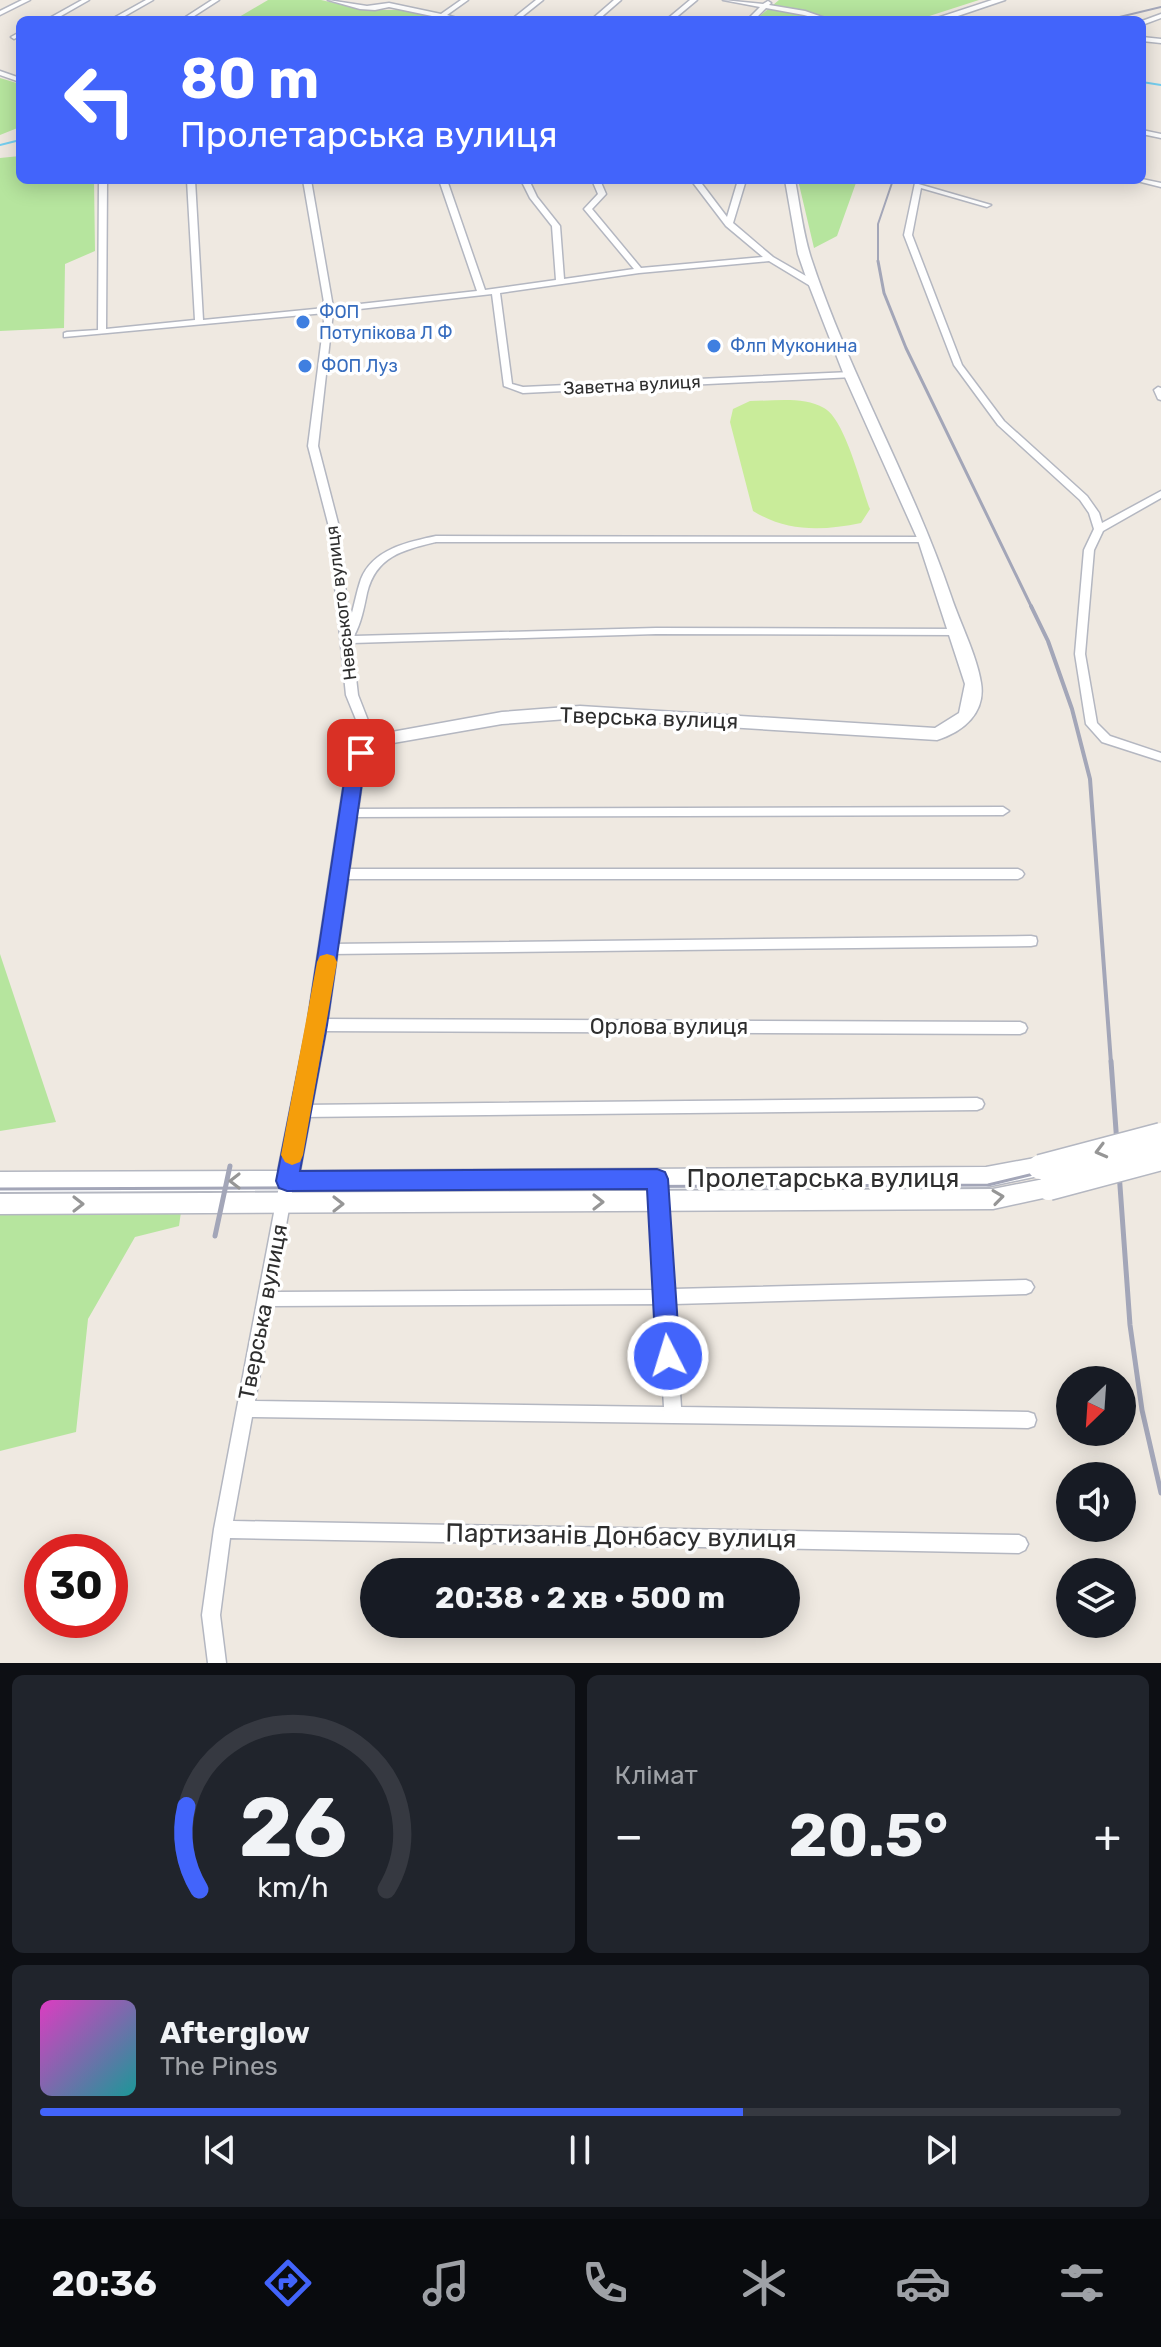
<!DOCTYPE html>
<html lang="uk">
<meta charset="utf-8">
<style>
body{margin:0;font-family:Rubik,sans-serif;background:#20242c;color:#f1f3f6;height:100vh;display:flex;flex-direction:column;font-size:30px;white-space:nowrap}
*{box-sizing:border-box;margin:0}
p{font-size:26px;color:#9ea1a6}
.icon{flex:none;width:44px;height:44px;fill:none;stroke:currentColor;stroke-width:2;stroke-linecap:round;stroke-linejoin:round}
.map{position:relative;height:1663px;overflow:hidden}
.panel{display:flex;flex-direction:column;gap:12px;padding:12px;background:#0d0f14;flex:1}
.panel>*{flex:none}
.banner{position:absolute;left:16px;top:16px;width:1130px;height:168px;border-radius:12px;box-shadow:0 4px 20px #0003;background:#4264fb;color:#fff;overflow:hidden}
.needle{width:52px;rotate:205deg}
.controls{position:absolute;left:1056px;top:1366px;display:grid;gap:16px}
.controls a{display:grid;place-items:center;width:80px;height:80px;border-radius:50%;background:#171b24;box-shadow:0 4px 20px #0003;font-size:40px}
.speed{position:absolute;left:24px;top:1534px;display:flex;gap:16px;font-size:40px;font-weight:700;text-align:center}
.speed>*{display:grid;place-content:center;width:104px;height:104px;border-radius:50%;background:#171b24;box-shadow:0 4px 20px #0003;line-height:1}
.speed .limit{border:12px solid #d22;background:#fff;color:#111}
.pin{position:absolute;display:grid;place-items:center;width:68px;height:68px;color:#fff;margin:-34px;border-radius:16px;box-shadow:0 4px 12px #0006}
.me{position:absolute;width:88px;margin:-44px;rotate:355deg;stroke-linejoin:round;filter:drop-shadow(0 0 6px #0008)}
.turn{display:flex;align-items:center;gap:28px;height:168px;padding:0 32px;font-size:36px}
.turn .icon{width:104px;height:104px;stroke-width:2.5}
.turn b{display:block;font-size:56px;line-height:68px}
.big{font-size:60px;font-weight:700;line-height:1.1}
.panel .widget{flex:1;display:flex;flex-direction:column;justify-content:center;gap:12px;min-width:0;padding:0 28px;border-radius:12px;background:#20242c}
.panel .dial{align-items:center;gap:0}
.dial svg{height:208px;overflow:visible;fill:none;stroke:#363941;stroke-width:7;stroke-linecap:round;text-anchor:middle}
.dial text{fill:#f1f3f6;stroke:none}
.song{display:flex;align-items:center;gap:24px}
.cover{width:96px;height:96px;border-radius:12px;background:linear-gradient(135deg,hsl(310 70% 55%),hsl(180 70% 35%))}
.played{height:8px;border-radius:4px;background:linear-gradient(90deg,#4264fb 65%,#363941 65%)}
.keys{display:flex;justify-content:space-around;direction:ltr}
.heat{display:flex;justify-content:space-between;align-items:center;font-size:44px;direction:ltr}
.panel .tiles{flex:1;display:grid;gap:12px;grid-template-columns:1fr 1fr}
.widget:last-child{grid-column:span 2}
.trip{position:absolute;left:360px;top:1558px;width:440px;height:80px;border-radius:40px;background:#171b24;box-shadow:0 4px 20px #0003;font-weight:700;line-height:80px;text-align:center}
.dock{display:flex;height:128px;justify-content:space-around;align-items:center;background:#090b0e;color:#9ea1a6}
.dock .icon{width:56px;height:56px}
.dock .active{color:#4264fb}
.dock b{font-size:36px;color:#f1f3f6}
.map>svg:first-child{display:block}
.green{fill:#b6e59e}
.pitch{fill:#c9ec9a}
.lines{fill:none;stroke-linecap:round;stroke-linejoin:round}
.stream{stroke:#75cff0;stroke-width:2}
.street-casing{stroke:#b4b7c1;stroke-width:3}
.secondary-casing{stroke:#b4b7c1;stroke-width:3}
.street{fill:#fff;fill-rule:evenodd}
.secondary{fill:#fff;fill-rule:evenodd}
.tram{stroke:#a3a6b8;stroke-width:3}
.rail-far3{stroke:#a3a6b8;stroke-width:2}
.rail-far2{stroke:#a3a6b8;stroke-width:3}
.rail-far1{stroke:#a3a6b8;stroke-width:4}
.rail{stroke:#a3a6b8;stroke-width:5}
.secondary-bridge-casing{stroke:#b4b7c1;stroke-width:27;stroke-linecap:butt}
.secondary-bridge{stroke:#fff;stroke-width:24}
.oneway{stroke:#969696}
.route{fill:#4264fb;stroke:#2b41a3;stroke-width:2}
.slow{fill:#f59e0b}
.shop-dot{fill:#3f7fe0;stroke:#fff;stroke-width:3}
.labels{text-anchor:middle;dominant-baseline:central;stroke-width:7;stroke-linejoin:round;paint-order:stroke}
.far-shop-label{font-size:18px;fill:#366cbe;stroke:#fff;text-anchor:start}
.far-street-label{font-size:18px;fill:#2e2e2e;stroke:#fff}
.street-label{font-size:22px;fill:#2e2e2e;stroke:#fff}
.near-street-label{font-size:26px;fill:#2e2e2e;stroke:#fff}
</style>
<div class="map">
<svg width="1161" height="1663" viewBox="0 0 1161 1663">
<rect width="100%" height="100%" fill="#efe9e1"/>
<path class="green" d="M268,0h53l45,10h42l57,10h-231z
M779,0h200l-62,20h-162z
M0,78l20,6v43l-20,8z
M20,156v24h74l1,71 -30,13 -1,64 -64,3v-173z
M798,180h59l-20,56 -23,12z
M0,954l56,168 -56,9z
M0,1211l181,1 -2,14 -44,11 -47,82 -12,113 -76,19z"/>
<path class="pitch" d="M750,401c24,0 53,-5 74,7 21,11 37,78 46,101l-9,14c-39,8 -74,9 -108,-12l-23,-89 3,-13z"/>
<g class="lines">
<path class="stream" d="M1142,82l19,3
M0,145l20,-5"/>
<defs>
<path id="street" d="M22,0h8l-30,15v-4z
M82,0h7l-35,20h-8z
M146,0h7l-35,20h-8z
M212,0h7l-31,20h-7z
M328,0l39,6 22,-3 52,11 20,-14h7l-21,15 16,5h-12l-62,-13 -14,3 -15,-1z
M536,0h7l-25,20h-7z
M614,0h7l-23,20h-7z
M690,0h7l-24,20h-7z
M723,0l40,4 5,-3 3,2 -2,2 36,6 26,9h-9l-18,-5 -38,-7 -12,12h-7l13,-13z
M1161,14v4l-19,7v-4z
M20,32v4l-6,3 -3,-2z
M1142,37l19,2v4l-19,-2z
M0,71l20,7v4l-20,-7z
M1142,130l19,4v4l-19,-4z
M1142,179l19,4v4l-28,-7z
M99,180h8l-1,149 89,-9 -8,-140h8l8,140 122,-12 -22,-128h8l22,127 144,-16 -38,-111h8l38,110 71,-10 -4,-54 -22,-28 -9,-18h8l8,17 23,29 4,53 70,-10 -50,-60 14,-15 -6,-14h8l6,14 -14,15 49,59 122,-11 -37,-31 -35,-46h8l28,37 11,-37h8l-13,43 40,34 45,26v4h-6l-43,-26 -130,12 -139,20 12,91 11,3 328,-15 3,1v4l-331,16 -19,-7 -12,-92 -159,18 -15,134 21,81 10,96c5,-15 7,-30 12,-44 12,-30 47,-37 75,-43l489,1 3,1v4h-492c-33,8 -60,14 -69,51 -3,15 -6,30 -13,43l302,-8 301,1 5,3 -5,3 -301,-1 -304,9 6,52 18,46 -2,3h-8l-20,-49 -17,-168 -21,-81 17,-133 -261,24v-4l3,-1 31,-2z
M915,183l76,22 -4,2 -66,-19 -9,47 50,130 42,56 83,75 12,17 3,10 59,-32v7l-58,33 -9,19 -9,104 12,69 13,13 51,17v8l-59,-19 -16,-18 -11,-70 9,-104 10,-21 -5,-16 -9,-13 -82,-75 -44,-60 -50,-130z
M1158,387l3,1v12l-3,-1 -4,-9z
M1003,807l6,4 -6,4 -654,2 -6,-4 6,-4z
M340,869h678l4,2 2,3 -2,3 -4,2h-678l-4,-2 -2,-3 2,-3z
M1031,936l5,1 1,4 -1,4 -5,1 -702,8 -5,-1 -1,-4 1,-4 5,-1z
M317,1019l703,3 5,2 2,4 -2,4 -5,2 -703,-3 -5,-2 -2,-4 2,-4z
M977,1098l5,2 2,4 -2,4 -5,2 -676,7 -5,-2 -2,-4 2,-4 5,-2z
M287,1174l5,2 2,5 -20,111 383,-2 -5,-95 2,-5 5,-2 5,2 2,5 7,94 353,-9 5,2 3,5 -3,5 -5,2 -352,10 7,103 347,5 6,2 2,6 -2,6 -6,2 -776,-11 -19,104 786,14 6,3 3,6 -3,6 -6,3 -789,-15 -10,77 6,48h-18l-6,-48 12,-86 66,-348 2,-5zM658,1304l6,103 -409,-6 17,-95z"/>
<path id="secondary" d="M992,0h13l-59,20h-15z
M785,180h10c5,26 8,53 16,78 38,116 101,223 140,338 9,27 26,60 30,87 5,30 -18,49 -44,57l-357,-22 -78,6 -126,22 -12,23 -37,256 -27,146 686,-4 54,-10 8,3 3,7 -3,7 -62,13 -986,5v-20l278,-1 29,-146 39,-256 18,-32 138,-25 78,-6 355,22 24,-15 6,-29 -47,-144 -74,-165 -37,-95 -9,-26z
M1049,1178l8,3 3,7 -3,7 -64,14 -993,5v-20l993,-5z"/>
</defs>
<use href="#street" class="street-casing"/>
<use href="#secondary" class="secondary-casing"/>
<use href="#street" class="street"/>
<use href="#secondary" class="secondary"/>
<path class="tram" d="M0,1189l988,-4 173,-42"/>
<path class="rail-far3" d="M1107,20l54,-13
M878,263v-39l15,-44"/>
<path class="rail-far2" d="M878,261l6,32 22,55 126,260"/>
<path class="rail-far1" d="M1031,606l17,35 24,68 18,70 21,284"/>
<path class="rail" d="M1111,1061l19,264 12,85 19,83
M215,1236l15,-70"/>
<defs>
<path id="secondary-bridge" d="M1040,1167l121,-32
M1049,1188l112,-30"/>
</defs>
<use href="#secondary-bridge" class="secondary-bridge-casing"/>
<use href="#secondary-bridge" class="secondary-bridge"/>
</g>
<defs><path id="oneway-chevron" d="M-2-3.5L2.5 0L-2 3.5" fill="none" stroke-width="1.6" stroke-linecap="round" stroke-linejoin="round" transform="scale(2)"/></defs>
<g class="oneway">
<use href="#oneway-chevron" transform="translate(1101 1151) rotate(165)"/>
<use href="#oneway-chevron" transform="translate(235 1181) rotate(180)"/>
<use href="#oneway-chevron" transform="translate(998 1197) rotate(-8)"/>
<use href="#oneway-chevron" transform="translate(598 1202)"/>
<use href="#oneway-chevron" transform="translate(78 1204)"/>
<use href="#oneway-chevron" transform="translate(338 1204)"/>
</g>
<path class="route" d="M361,747l9,6 -6,16 -37,256 -27,146 357,-2 8,3 3,7 12,177 -3,8 -9,4 -8,-4 -4,-8 -9,-167 -360,2 -8,-3 -3,-7 31,-156 39,-256 9,-20z"/>
<path class="slow" d="M327,954l7,2 3,6 -34,193 -3,7 -8,3 -7,-3 -4,-7 36,-193 3,-6z"/>
<g class="shop-dot">
<circle cx="303" cy="322" r="8"/>
<circle cx="714" cy="346" r="8"/>
<circle cx="305" cy="366" r="8"/>
</g>
<g class="labels">
<g class="far-shop-label">
<text x="319" y="312">ФОП<tspan x="319" dy="21">Потупікова Л Ф</tspan></text>
<text x="730" y="346">Флп Муконина</text>
<text x="321" y="366">ФОП Луз</text>
</g>
<g class="far-street-label">
<text transform="translate(632 385) rotate(-3)">Заветна вулиця</text>
<text transform="translate(341 603) rotate(-97)">Невського вулиця</text>
</g>
<g class="street-label">
<text transform="translate(649 718) rotate(2)">Тверська вулиця</text>
<text x="669" y="1026">Орлова вулиця</text>
<text transform="translate(263 1312) rotate(-79)">Тверська вулиця</text>
</g>
<g class="near-street-label">
<text x="823" y="1178">Пролетарська вулиця</text>
<text transform="translate(621 1536) rotate(1)">Партизанів Донбасу вулиця</text>
</g>
</g>
</svg>
<div class="controls">
<a><svg class="needle" viewBox="-14 -14 28 28"><path d="M0-13l5 13h-10z" fill="#e53935"/><path d="M0 13l5-13h-10z" fill="#9ea1a6"/></svg></a>
<a><svg class="icon" aria-label="sound" viewBox="0 0 24 24"><path d="M4 9h4l5-4v14l-5-4H4zM17 9q2 3 0 6"/></svg></a>
<a><svg class="icon" aria-label="layers" viewBox="0 0 24 24"><path d="M12 4l9 5-9 5-9-5zM3 14l9 5 9-5"/></svg></a>
</div>
<div class="speed"><div class="limit">30</div></div>
<div class="pin" style="left:361px;top:753px;background:#d93025"><svg class="icon" aria-label="arrive" viewBox="0 0 24 24"><path d="M6 21V4h12l-3 4 3 4H6"/></svg></div>
<svg class="me" style="left:668px;top:1356px" viewBox="-20 -20 40 40"><circle r="17" fill="#4264fb" stroke="#fff" stroke-width="3"/><path d="M0-11L8 9 0 5-8 9z" fill="#fff"/></svg>
<div class="trip">20:38 · 2 хв · 500 m</div>
<div class="banner">
<div class="turn"><svg class="icon" aria-label="left" viewBox="0 0 24 24"><path d="M17 20v-9H6M10 6l-5 5 5 5"/></svg><div><b>80 m</b>Пролетарська вулиця</div></div>
</div>
</div>
<section class="panel">
<div class="tiles">
<div class="widget dial"><svg viewBox="0 0 100 80">
<path d="M14 69A42 42 0 1 1 86 69"/>
<path d="M14 69A42 42 0 0 1 9 37" stroke="#4264fb"/>
<text x="50" y="56" font-size="32" font-weight="700">26</text>
<text x="50" y="72" font-size="11">km/h</text>
</svg></div>
<div class="widget"><p>Клімат</p>
<div class="heat"><a>−</a><b class="big">20.5°</b><a>+</a></div>
</div>
<div class="widget">
<div class="song"><i class="cover"></i><div><b>Afterglow</b><p>The Pines</p></div></div>
<div class="played"></div>
<div class="keys"><svg class="icon" aria-label="previous" viewBox="0 0 24 24"><path d="M18 5L8 12l10 7zM5 5v14"/></svg><svg class="icon" aria-label="pause" viewBox="0 0 24 24"><path d="M8 5v14M16 5v14"/></svg><svg class="icon" aria-label="next" viewBox="0 0 24 24"><path d="M6 5l10 7-10 7zM19 5v14"/></svg></div>
</div>
</div>
</section>
<nav class="dock">
<b>20:36</b>
<svg class="icon active" aria-label="directions" viewBox="0 0 24 24"><path d="M12 3l9 9-9 9-9-9zM9 14v-3h6M13 9l2 2-2 2"/></svg>
<svg class="icon" aria-label="music" viewBox="0 0 24 24"><path d="M9 18V5l10-2v13"/><circle cx="6" cy="18" r="3"/><circle cx="16" cy="16" r="3"/></svg>
<svg class="icon" aria-label="phone" viewBox="0 0 24 24"><path d="M5 4h4l2 5-3 2q2 4 5 5l2-3 5 2v4C11 20 4 13 5 4z"/></svg>
<svg class="icon" aria-label="climate" viewBox="0 0 24 24"><path d="M12 3v18M4 7l16 10M4 17L20 7"/></svg>
<svg class="icon" aria-label="car" viewBox="0 0 24 24"><path d="M5 17H2v-5l4-1 3-4h7l3 4 3 1v5h-3M9 17h6M6 11h13"/><circle cx="7" cy="17" r="2"/><circle cx="17" cy="17" r="2"/></svg>
<svg class="icon" aria-label="filters" viewBox="0 0 24 24"><path d="M4 7h16M4 17h16"/><circle cx="9" cy="7" r="2"/><circle cx="15" cy="17" r="2"/></svg>
</nav>
